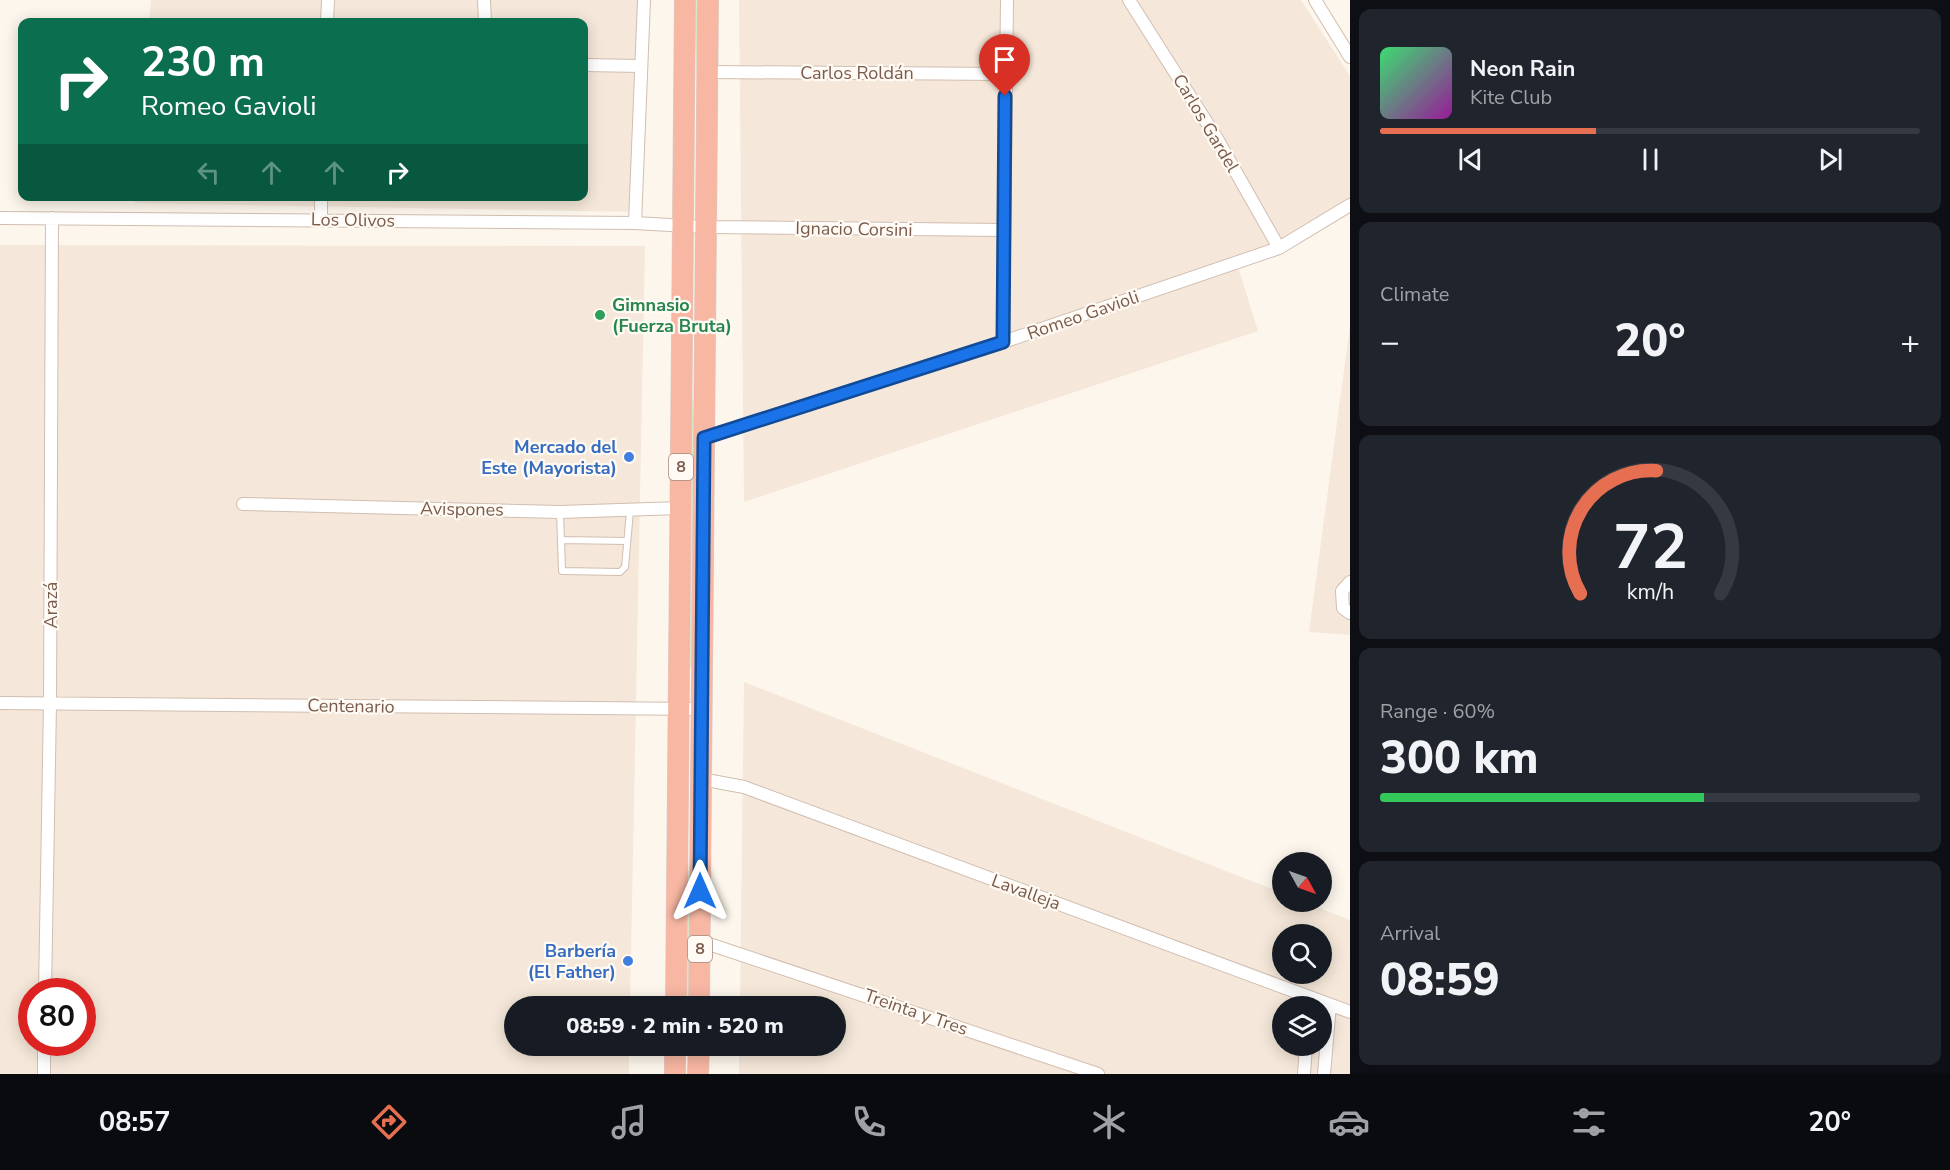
<!DOCTYPE html>
<meta charset="utf-8">
<style>
body{margin:0;font-family:"Nunito Sans",sans-serif;background:#20242c;color:#f1f3f6;height:100vh;display:flex;flex-direction:column;font-size:22px;white-space:nowrap}
*{box-sizing:border-box;margin:0}
p{font-size:20px;color:#9ea1a6}
.icon{flex:none;width:33px;height:33px;fill:none;stroke:currentColor;stroke-width:2;stroke-linecap:round;stroke-linejoin:round}
.map{position:relative;flex:1;overflow:hidden}
.side{display:flex;flex-direction:column;gap:9px;padding:9px;background:#0d0f14;width:600px}
.side>*{flex:none}
.top-card{position:absolute;left:18px;top:18px;width:570px;height:183px;border-radius:12px;box-shadow:0 3px 15px #0003;background:#0b6e4f;color:#fff;overflow:hidden}
.needle{width:39px;rotate:130deg}
.fabs{position:absolute;left:1272px;top:852px;display:grid;gap:12px}
.fabs a{display:grid;place-items:center;width:60px;height:60px;border-radius:50%;background:#171b24;box-shadow:0 3px 15px #0003;font-size:30px}
.speed{position:absolute;left:18px;top:978px;display:flex;gap:12px;font-size:30px;font-weight:700;text-align:center}
.speed>*{display:grid;place-content:center;width:78px;height:78px;border-radius:50%;background:#171b24;box-shadow:0 3px 15px #0003;line-height:1}
.speed .limit{border:9px solid #d22;background:#fff;color:#111}
.pin{position:absolute;display:grid;place-items:center;width:51px;height:51px;color:#fff;margin:-62px -26px;border-radius:50% 50% 50% 0;rotate:-45deg;box-shadow:0 0 6px #0007}
.pin .icon{rotate:45deg}
.me{position:absolute;width:66px;margin:-33px;rotate:0deg;stroke-linejoin:round;filter:drop-shadow(0 0 4px #0008)}
.turn{display:flex;align-items:center;gap:21px;height:126px;padding:0 24px;font-size:27px}
.turn .icon{width:78px;height:78px;stroke-width:2.5}
.turn b{display:block;font-size:42px;line-height:51px}
.lanes{display:flex;align-items:center;height:57px;padding:0 24px;background:#0003;justify-content:center;gap:30px;direction:ltr}
.lanes .off{opacity:.35}
.big{font-size:45px;font-weight:800;line-height:1.1}
.side .tile{flex:1;display:flex;flex-direction:column;justify-content:center;gap:9px;min-width:0;padding:0 21px;border-radius:12px;background:#20242c}
.side .dial{align-items:center;gap:0}
.dial svg{height:156px;overflow:visible;fill:none;stroke:#363941;stroke-width:7;stroke-linecap:round;text-anchor:middle}
.dial text{fill:#f1f3f6;stroke:none}
.song{display:flex;align-items:center;gap:18px}
.cover{width:72px;height:72px;border-radius:9px;background:linear-gradient(135deg,hsl(140 70% 55%),hsl(300 70% 35%))}
.played{height:6px;border-radius:3px;background:linear-gradient(90deg,#e76f51 40%,#363941 40%)}
.keys{display:flex;justify-content:space-around;direction:ltr}
.heat{display:flex;justify-content:space-between;align-items:center;font-size:33px;direction:ltr}
.charge{height:9px;border-radius:4px;background:linear-gradient(90deg,#34c759 60%,#363941 0)}
.trip{position:absolute;left:504px;top:996px;width:342px;height:60px;border-radius:30px;background:#171b24;box-shadow:0 3px 15px #0003;font-weight:800;line-height:60px;text-align:center}
.tab-bar{display:flex;height:96px;justify-content:space-around;align-items:center;background:#090b0e;color:#9ea1a6}
.tab-bar .icon{width:42px;height:42px}
.tab-bar .active{color:#e76f51}
.tab-bar b{font-size:27px;color:#f1f3f6}
main{display:flex;flex:1;min-height:0}
.map>svg:first-child{display:block}
.residential{fill:#f5e8da;fill-rule:evenodd}
.green{fill:#d8ecc9}
.lines{fill:none;stroke-linecap:round;stroke-linejoin:round}
.lane-casing{stroke:#d1beb0;stroke-width:8}
.street-casing{stroke:#d1beb0;stroke-width:14}
.highway-casing{stroke:#dad1cd;stroke-width:22}
.lane{stroke:#fff;stroke-width:6}
.street{stroke:#fff;stroke-width:12}
.highway{stroke:#f7b7a3;stroke-width:21}
.route-casing{stroke:#114b97;stroke-width:15}
.route{stroke:#1a73e8;stroke-width:10}
.leisure-dot{fill:#2e9e5b;stroke:#fffaf3;stroke-width:2}
.shop-dot{fill:#3f7fe0;stroke:#fffaf3;stroke-width:2}
.labels{text-anchor:middle;dominant-baseline:central;stroke-width:4.5;stroke-linejoin:round;paint-order:stroke}
.shield{fill:#fffaf3;stroke:#a28b7f;stroke-width:1.5}
.shield-label{font-size:16px;font-weight:bold;fill:#7a5c4d}
.street-label{font-size:18px;fill:#7a5c4d;stroke:#fffaf3}
.leisure-label{font-size:18px;font-weight:bold;fill:#27864d;stroke:#fffaf3;text-anchor:start}
.shop-label{font-size:18px;font-weight:bold;fill:#366cbe;stroke:#fffaf3;text-anchor:end}
</style>
<main>
<div class="map">
<svg width="1350" height="1074" viewBox="0 0 1350 1074">
<rect width="100%" height="100%" fill="#fdf6ec"/>
<path class="residential" d="M151,0h492l-12,212 -496,-9v-7h449v-174h-435z
M739,0h562l49,76v128l-54,32 -61,21 23,74 -514,171z
M0,245l645,1 -15,760h-116v40h115v28h-629zM32,992h50v50h-50z
M1350,325v310l-41,-3z
M744,682l538,211v9h22l46,18v154h-611v-28h97v-40h-96zM1282,934h40v40h-40zM1282,1006h40v40h-40z"/>
<path class="green" d="M693,0h7l-2,92z
M691,384l5,57 -2,218 -5,12z
M687,854l4,51 1,101h-8z"/>
<g class="lines">
<defs>
<path id="lane" d="M560,512l2,59 58,1 5,-5 5,-56
M562,540l65,1"/>
<path id="street" d="M484,0l1,22
M1129,0l87,137 63,111
M1315,0l35,57
M327,22l1,-22
M584,65l57,1
M708,72l298,2
M0,218l635,5 70,4 299,3
M321,220v-24
M635,223l9,-223
M1003,342l4,-342
M703,438l300,-96 276,-94 71,-43
M243,504l317,8 120,-4
M1350,582l-8,9 1,17 7,5
M0,703l701,6
M701,779l43,8 606,225
M700,941l398,133
M45,992l5,-288 2,-486
M44,1074v-32
M1304,1074l2,-28
M1324,1074l6,-69"/>
<path id="highway" d="M676,1006l9,-1006
M699,1006l9,-1006
M675,1074v-28
M698,1074l1,-28"/>
</defs>
<use href="#lane" class="lane-casing"/>
<use href="#street" class="street-casing"/>
<use href="#highway" class="highway-casing"/>
<use href="#lane" class="lane"/>
<use href="#street" class="street"/>
<use href="#highway" class="highway"/>
</g>
<g class="lines">
<defs>
<path id="route" d="M700,891l4,-453 299,-96 2,-246"/>
</defs>
<use href="#route" class="route-casing"/>
<use href="#route" class="route"/>
</g>
<circle class="leisure-dot" cx="600" cy="315" r="6"/>
<g class="shop-dot">
<circle cx="629" cy="457" r="6"/>
<circle cx="628" cy="961" r="6"/>
</g>
<g class="labels">
<g class="shield">
<rect x="669" y="454" width="24" height="26" rx="4.5"/>
<rect x="688" y="936" width="24" height="26" rx="4.5"/>
</g>
<g class="shield-label">
<text x="681" y="467">8</text>
<text x="700" y="949">8</text>
</g>
<g class="street-label">
<text x="857" y="73">Carlos Roldán</text>
<text transform="translate(1206 123) rotate(59)">Carlos Gardel</text>
<text transform="translate(353 220) rotate(1)">Los Olivos</text>
<text transform="translate(854 229) rotate(1)">Ignacio Corsini</text>
<text transform="translate(1083 315) rotate(-19)">Romeo Gavioli</text>
<text transform="translate(462 509) rotate(1)">Avispones</text>
<text transform="translate(51 605) rotate(-90)">Arazá</text>
<text transform="translate(351 706) rotate(1)">Centenario</text>
<text transform="translate(1026 892) rotate(20)">Lavalleja</text>
<text transform="translate(916 1012) rotate(19)">Treinta y Tres</text>
</g>
<g class="leisure-label">
<text x="612" y="305">Gimnasio<tspan x="612" dy="21">(Fuerza Bruta)</tspan></text>
</g>
<g class="shop-label">
<text x="617" y="447">Mercado del<tspan x="617" dy="21">Este (Mayorista)</tspan></text>
<text x="616" y="951">Barbería<tspan x="616" dy="21">(El Father)</tspan></text>
</g>
</g>
</svg>
<div class="fabs">
<a><svg class="needle" viewBox="-14 -14 28 28"><path d="M0-13l5 13h-10z" fill="#e53935"/><path d="M0 13l5-13h-10z" fill="#9ea1a6"/></svg></a>
<a><svg class="icon" aria-label="search" viewBox="0 0 24 24"><circle cx="10" cy="10" r="6"/><path d="M15 15l6 6"/></svg></a>
<a><svg class="icon" aria-label="layers" viewBox="0 0 24 24"><path d="M12 4l9 5-9 5-9-5zM3 14l9 5 9-5"/></svg></a>
</div>
<div class="speed"><div class="limit">80</div></div>
<div class="pin" style="left:1005px;top:96px;background:#d93025"><svg class="icon" aria-label="arrive" viewBox="0 0 24 24"><path d="M6 21V4h12l-3 4 3 4H6"/></svg></div>
<svg class="me" style="left:700px;top:891px" viewBox="-20 -20 40 40"><path d="M0-17L14 15 0 8-14 15z" fill="#1a73e8" stroke="#fff" stroke-width="4"/></svg>
<div class="trip">08:59 · 2 min · 520 m</div>
<div class="top-card">
<div class="turn"><svg class="icon" aria-label="right" viewBox="0 0 24 24"><path d="M7 20v-9h11M14 6l5 5-5 5"/></svg><div><b>230 m</b>Romeo Gavioli</div></div>
<div class="lanes"><svg class="icon off" aria-label="left" viewBox="0 0 24 24"><path d="M17 20v-9H6M10 6l-5 5 5 5"/></svg><svg class="icon off" aria-label="ahead" viewBox="0 0 24 24"><path d="M12 20V5M6 11l6-6 6 6"/></svg><svg class="icon off" aria-label="ahead" viewBox="0 0 24 24"><path d="M12 20V5M6 11l6-6 6 6"/></svg><svg class="icon" aria-label="right" viewBox="0 0 24 24"><path d="M7 20v-9h11M14 6l5 5-5 5"/></svg></div>
</div>
</div>
<section class="side">
<div class="tile">
<div class="song"><i class="cover"></i><div><b>Neon Rain</b><p>Kite Club</p></div></div>
<div class="played"></div>
<div class="keys"><svg class="icon" aria-label="previous" viewBox="0 0 24 24"><path d="M18 5L8 12l10 7zM5 5v14"/></svg><svg class="icon" aria-label="pause" viewBox="0 0 24 24"><path d="M8 5v14M16 5v14"/></svg><svg class="icon" aria-label="next" viewBox="0 0 24 24"><path d="M6 5l10 7-10 7zM19 5v14"/></svg></div>
</div>
<div class="tile"><p>Climate</p>
<div class="heat"><a>−</a><b class="big">20°</b><a>+</a></div>
</div>
<div class="tile dial"><svg viewBox="0 0 100 80">
<path d="M14 69A42 42 0 1 1 86 69"/>
<path d="M14 69A42 42 0 0 1 53 6" stroke="#e76f51"/>
<text x="50" y="56" font-size="32" font-weight="700">72</text>
<text x="50" y="72" font-size="11">km/h</text>
</svg></div>
<div class="tile"><p>Range · 60%</p><b class="big">300 km</b><div class="charge"></div></div>
<div class="tile"><p>Arrival</p><b class="big">08:59</b></div>
</section>
</main>
<nav class="tab-bar">
<b>08:57</b>
<svg class="icon active" aria-label="directions" viewBox="0 0 24 24"><path d="M12 3l9 9-9 9-9-9zM9 14v-3h6M13 9l2 2-2 2"/></svg>
<svg class="icon" aria-label="music" viewBox="0 0 24 24"><path d="M9 18V5l10-2v13"/><circle cx="6" cy="18" r="3"/><circle cx="16" cy="16" r="3"/></svg>
<svg class="icon" aria-label="phone" viewBox="0 0 24 24"><path d="M5 4h4l2 5-3 2q2 4 5 5l2-3 5 2v4C11 20 4 13 5 4z"/></svg>
<svg class="icon" aria-label="climate" viewBox="0 0 24 24"><path d="M12 3v18M4 7l16 10M4 17L20 7"/></svg>
<svg class="icon" aria-label="car" viewBox="0 0 24 24"><path d="M5 17H2v-5l4-1 3-4h7l3 4 3 1v5h-3M9 17h6M6 11h13"/><circle cx="7" cy="17" r="2"/><circle cx="17" cy="17" r="2"/></svg>
<svg class="icon" aria-label="filters" viewBox="0 0 24 24"><path d="M4 7h16M4 17h16"/><circle cx="9" cy="7" r="2"/><circle cx="15" cy="17" r="2"/></svg>
<b>20°</b>
</nav>
